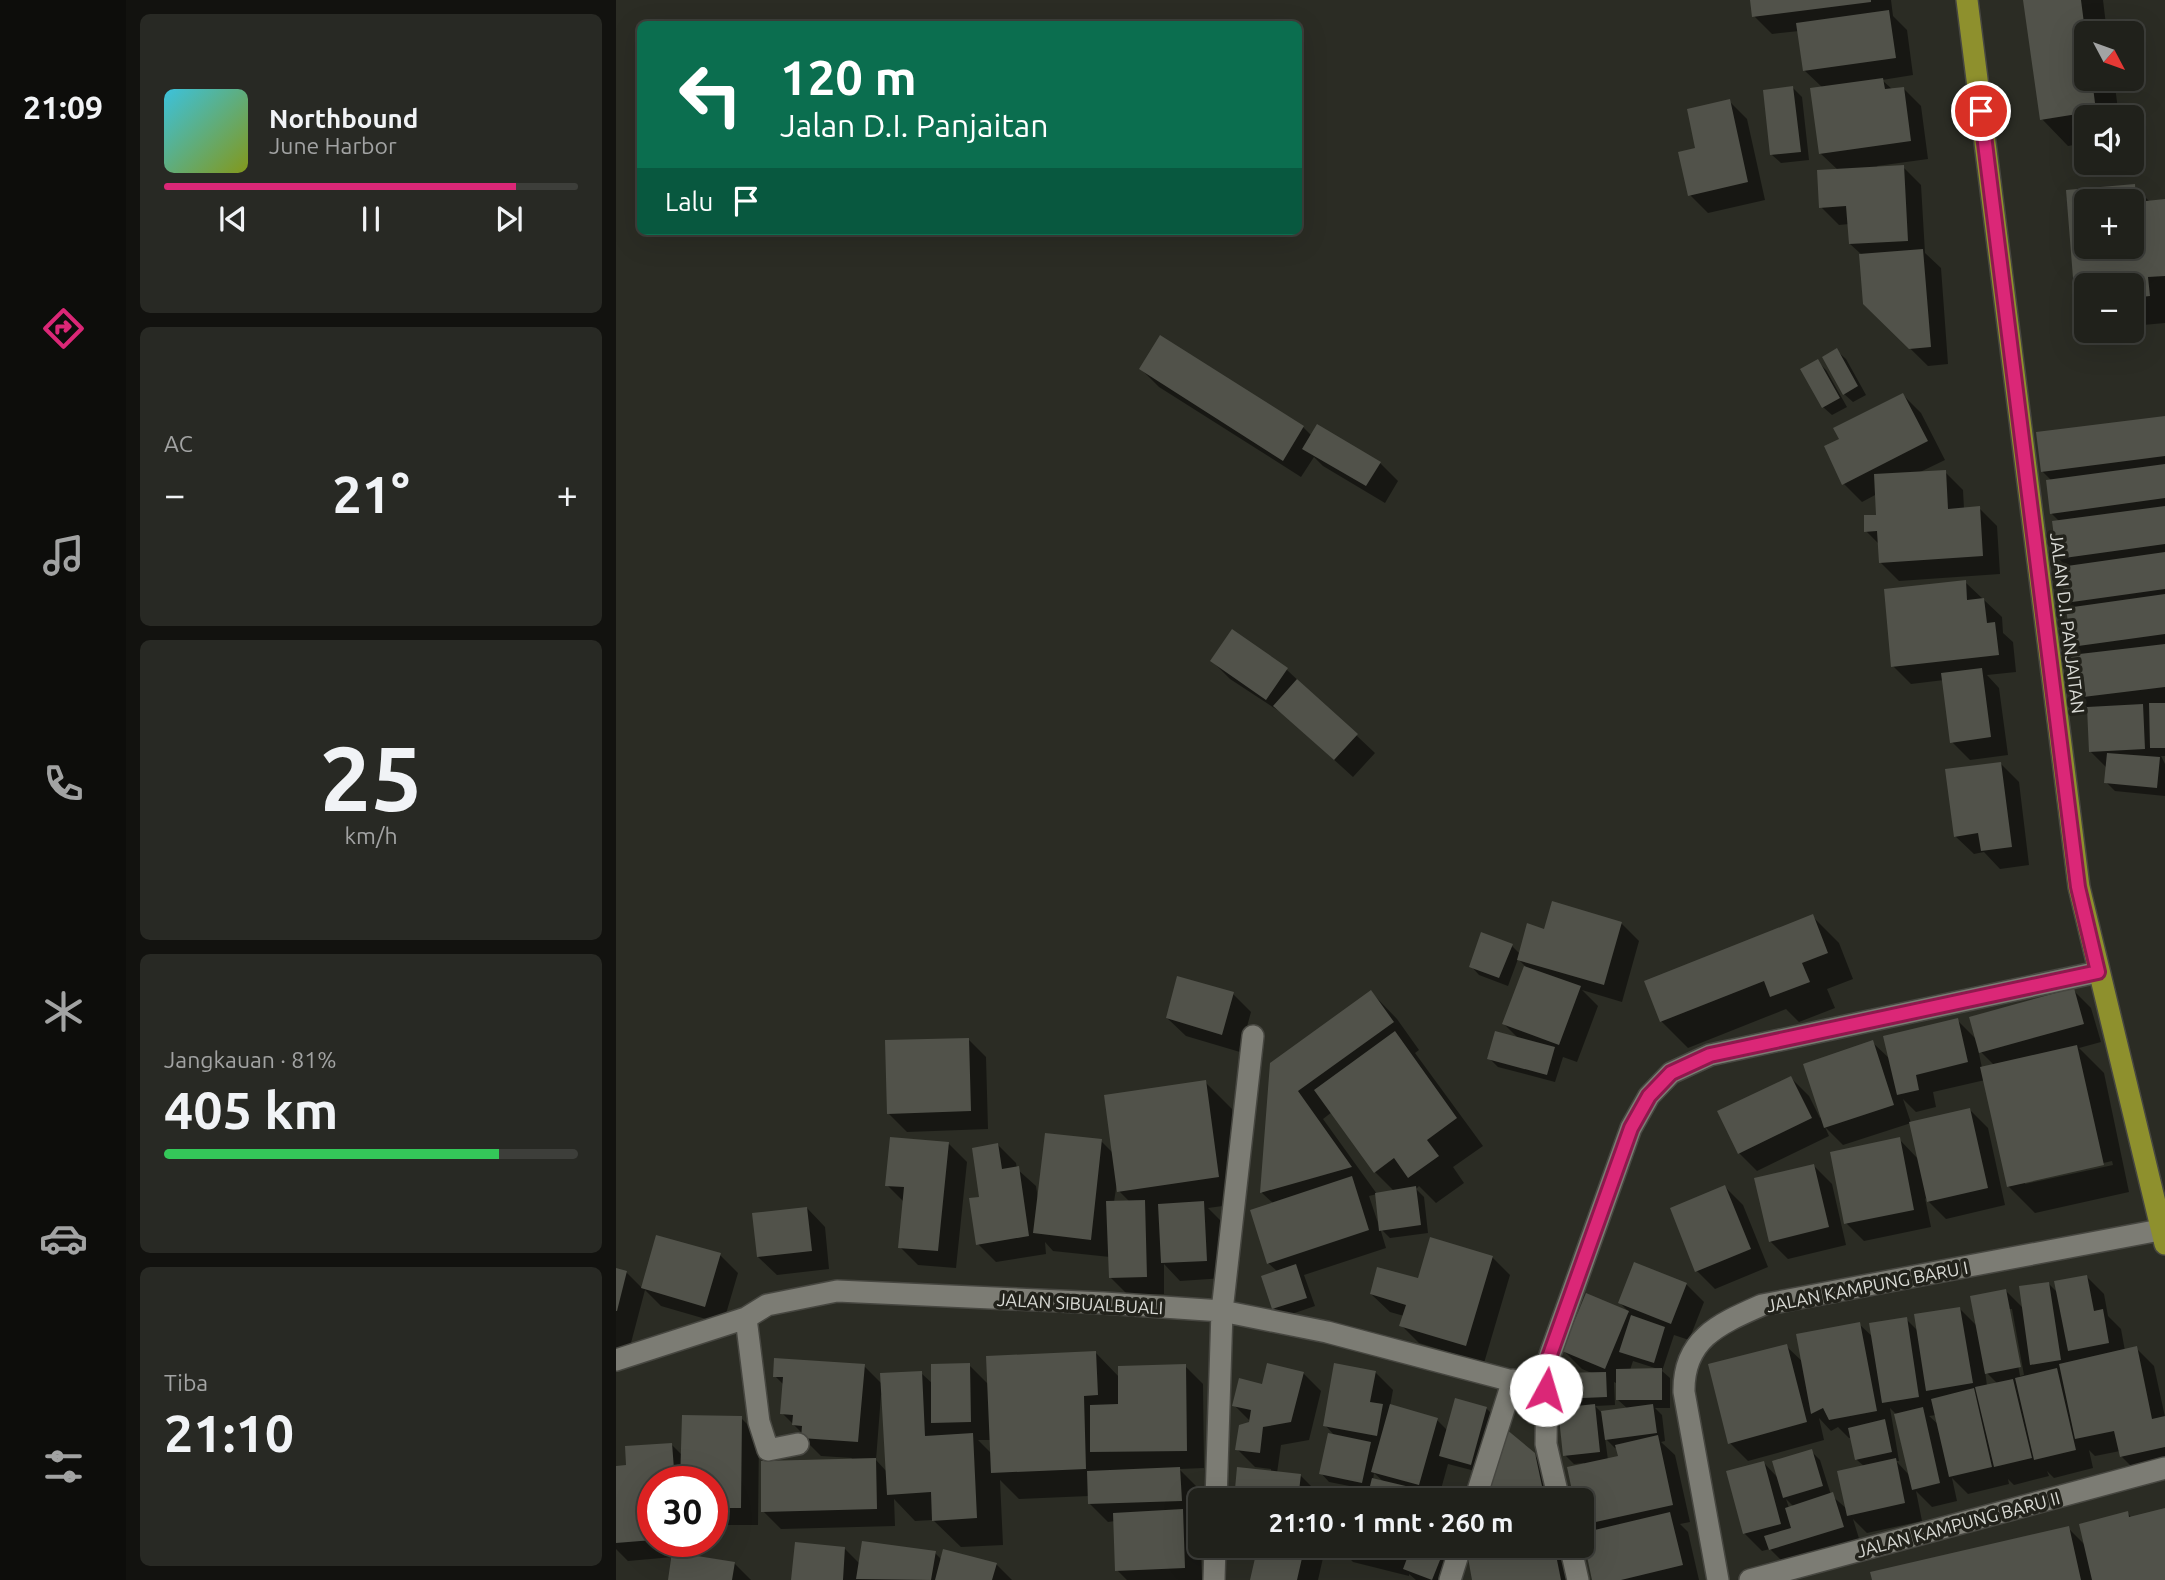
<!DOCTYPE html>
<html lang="id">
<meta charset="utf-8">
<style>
body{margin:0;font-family:Ubuntu,sans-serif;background:#282924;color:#f1f3f6;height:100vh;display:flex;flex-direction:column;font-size:26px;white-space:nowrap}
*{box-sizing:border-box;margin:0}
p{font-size:23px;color:#a2a3a3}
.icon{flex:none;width:38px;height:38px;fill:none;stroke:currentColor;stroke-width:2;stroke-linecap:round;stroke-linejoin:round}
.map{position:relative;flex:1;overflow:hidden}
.side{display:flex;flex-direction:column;gap:14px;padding:14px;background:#12120f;width:490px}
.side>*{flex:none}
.guide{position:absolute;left:21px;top:21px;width:665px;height:214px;border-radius:10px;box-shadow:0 7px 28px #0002,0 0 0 2px #3d3e3a;background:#0b6e4f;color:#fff;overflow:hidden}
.needle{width:46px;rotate:131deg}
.controls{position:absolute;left:1458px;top:21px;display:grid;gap:14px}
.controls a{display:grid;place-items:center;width:70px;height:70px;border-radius:10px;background:#20211b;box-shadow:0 7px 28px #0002,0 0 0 2px #3d3e3a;font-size:35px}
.speed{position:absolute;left:21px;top:1466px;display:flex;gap:14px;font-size:35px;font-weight:700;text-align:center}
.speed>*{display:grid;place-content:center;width:91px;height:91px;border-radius:50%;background:#20211b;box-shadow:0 7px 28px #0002,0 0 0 2px #3d3e3a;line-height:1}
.speed .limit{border:10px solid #d22;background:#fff;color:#111}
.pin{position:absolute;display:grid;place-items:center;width:60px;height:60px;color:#fff;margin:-30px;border:4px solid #fff;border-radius:50%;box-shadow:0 2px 7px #0007}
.me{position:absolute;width:77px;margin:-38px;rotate:6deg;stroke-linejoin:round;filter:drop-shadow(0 0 5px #0008)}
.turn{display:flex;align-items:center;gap:24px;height:147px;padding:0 28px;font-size:32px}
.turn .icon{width:91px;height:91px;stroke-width:2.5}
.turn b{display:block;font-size:49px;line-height:60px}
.then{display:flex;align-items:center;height:66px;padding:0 28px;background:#0003;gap:14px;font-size:26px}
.big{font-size:52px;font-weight:700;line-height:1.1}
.side .widget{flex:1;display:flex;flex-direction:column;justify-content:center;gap:10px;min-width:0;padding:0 24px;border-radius:10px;background:#282924}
.side .dial{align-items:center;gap:0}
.dial b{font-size:91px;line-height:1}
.song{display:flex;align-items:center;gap:21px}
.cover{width:84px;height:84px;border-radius:10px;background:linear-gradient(135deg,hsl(190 70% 55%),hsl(70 70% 35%))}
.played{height:7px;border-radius:4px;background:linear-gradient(90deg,#db2777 85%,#3d3e3a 85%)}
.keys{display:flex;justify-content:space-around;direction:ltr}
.heat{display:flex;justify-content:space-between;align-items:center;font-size:38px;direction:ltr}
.charge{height:10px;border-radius:5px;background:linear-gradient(90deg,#34c759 81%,#3d3e3a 0)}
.trip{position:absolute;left:572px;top:1488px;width:406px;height:70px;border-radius:10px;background:#20211b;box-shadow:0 7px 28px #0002,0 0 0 2px #3d3e3a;font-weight:700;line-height:70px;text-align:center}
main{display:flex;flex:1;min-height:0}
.dock{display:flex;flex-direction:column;width:126px;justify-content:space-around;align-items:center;background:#0d0d0b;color:#a2a3a3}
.dock .icon{width:49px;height:49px}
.dock .selected{color:#db2777}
.dock b{font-size:32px;color:#f1f3f6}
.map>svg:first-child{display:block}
.shadow{fill:#0007;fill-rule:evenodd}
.building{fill:#51524a;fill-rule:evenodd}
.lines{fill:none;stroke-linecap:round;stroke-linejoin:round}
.street-casing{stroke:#474741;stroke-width:24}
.highway-casing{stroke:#474741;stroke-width:24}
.street{stroke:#7c7c74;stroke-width:21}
.highway{stroke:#8e902d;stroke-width:21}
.route-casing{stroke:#8e194d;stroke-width:18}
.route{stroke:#db2777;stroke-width:12}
.labels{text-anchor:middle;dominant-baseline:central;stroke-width:7;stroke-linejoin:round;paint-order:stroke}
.street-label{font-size:18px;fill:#d9dad5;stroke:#22221b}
</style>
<main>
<nav class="dock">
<b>21:09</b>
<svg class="icon selected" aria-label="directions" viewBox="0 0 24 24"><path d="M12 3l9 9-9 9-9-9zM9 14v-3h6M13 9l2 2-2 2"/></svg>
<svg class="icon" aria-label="music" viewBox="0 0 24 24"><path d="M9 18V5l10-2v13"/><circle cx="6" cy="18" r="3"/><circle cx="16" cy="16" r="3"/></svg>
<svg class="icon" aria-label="phone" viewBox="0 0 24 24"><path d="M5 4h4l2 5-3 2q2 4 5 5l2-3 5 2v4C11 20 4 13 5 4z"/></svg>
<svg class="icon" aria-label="climate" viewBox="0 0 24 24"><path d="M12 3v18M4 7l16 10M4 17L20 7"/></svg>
<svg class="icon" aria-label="car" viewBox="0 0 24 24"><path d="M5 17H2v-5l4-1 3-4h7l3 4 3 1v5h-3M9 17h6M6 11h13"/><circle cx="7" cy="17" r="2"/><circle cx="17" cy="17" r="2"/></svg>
<svg class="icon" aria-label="filters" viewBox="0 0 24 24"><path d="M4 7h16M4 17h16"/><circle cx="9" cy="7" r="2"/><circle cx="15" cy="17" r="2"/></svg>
</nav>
<section class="side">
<div class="widget">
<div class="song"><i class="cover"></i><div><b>Northbound</b><p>June Harbor</p></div></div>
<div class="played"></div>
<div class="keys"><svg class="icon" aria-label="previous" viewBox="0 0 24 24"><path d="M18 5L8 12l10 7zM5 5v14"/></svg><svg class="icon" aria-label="pause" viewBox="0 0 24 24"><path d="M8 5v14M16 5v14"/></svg><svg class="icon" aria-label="next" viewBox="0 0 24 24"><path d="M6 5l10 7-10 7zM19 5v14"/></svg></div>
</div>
<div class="widget"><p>AC</p>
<div class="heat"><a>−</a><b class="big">21°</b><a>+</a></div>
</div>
<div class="widget dial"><b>25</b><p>km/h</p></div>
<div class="widget"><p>Jangkauan · 81%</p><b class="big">405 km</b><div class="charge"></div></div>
<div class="widget"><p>Tiba</p><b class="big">21:10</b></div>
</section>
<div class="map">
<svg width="1549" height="1580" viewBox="0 0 1549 1580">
<rect width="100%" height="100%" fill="#2b2c24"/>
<path class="shadow" d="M1136,0h139l2,16 14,14 6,45 -31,5 11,10 10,-2 18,18 7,53 -51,7 1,2 25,-1 18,18 4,68 16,15 7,96 -20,2 -64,-63 -3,-49 -11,-10 -1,-20 -10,1 -18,-18 17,-37 -18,-17 3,-65 -19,-18 -5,-39 -27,3 -18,-18z
M1409,0h78l4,33h-21v46h28l5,38h-33v26l-18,3 -26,-27z
M1177,88l9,9 7,63 -28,3 -9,-8z
M1113,101l18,18 18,81 -57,13 -18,-18 8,-45z
M1518,186l17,17 14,-2v122l-33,3v-41h-46v26l-9,-9 -9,-110zM1470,201h46v46h-46z
M545,337l142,90 9,9 68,27 18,18 -13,22 -62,-37 -9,-9 -13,20 -142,-90 -18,-18z
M1221,351l9,8 20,36 -13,7 -9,-8z
M1201,361l9,9 21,37 -15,8 -9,-8z
M1287,395l18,18 24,47 -27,13 27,-1 18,18 1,19 15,-1 18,18 3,48 -101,7 -18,-18 -1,-18 -14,-14 12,-14 -1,-23 -15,8 -18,-18 -2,-44z
M1549,417v339h-4l4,8v32l-50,-5 -9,-9 1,-14 -17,-17 -1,-42 -12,-12 5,-42 -9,-8v-38l-7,-7 2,-34 -10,-10 2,-36 -8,-8v-33l-10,-10z
M1349,582l37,35 1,16 10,9 3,30 -29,3 12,13 9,67 -38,5 -18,-18 -8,-62 -33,4 -18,-18z
M596,661l75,9 88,83 -22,24 -68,-62 -55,-36z
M1385,764l18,18 10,83 -29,4 -16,-17 -10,2 -19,-18z
M1196,916l27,27 14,36 -26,10 8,19 -36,14 -13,-13 -98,39 -27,-27z
M1005,923l18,18 -17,61 -40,-12 16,16 -21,56 -14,-5 -8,25 -57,-15 -9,-9 31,-18 -16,-16 22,-57 -8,-8 -10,27 -29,-11 -8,-9 41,-20 8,8 25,-23z
M1457,990l18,18 10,34 -22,6 25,25 25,119 -94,21 -27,-27 -23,-106 -52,12 3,15 -20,5 -13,-13 8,24 -68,22 -18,-18 4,9 -72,35 -18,-18 52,-75 18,18 11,22 52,-76 19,18 66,-40 21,21zM1362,1049l16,16 -12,3zM1496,1161l1,4 -88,19v-3z
M755,992l26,27 22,31 -4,3 68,93 -30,21 11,16 -28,20 -17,-17 -3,3 8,8 4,36 -38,5 -10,-10 6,20 -82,27 11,31 -32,11 -9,-9 4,-36 -10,-9 6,-59 -12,-11 9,-129zM716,1112l43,60 19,19 -17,3 -54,-75zM761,1194l2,32 -10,-30z
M617,994l18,18 -11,40 -54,-16 -19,-18z
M352,1039l18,18 2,72 -81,3 -18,-18z
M589,1082l27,27 13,94 -37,5 13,13 3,57 -44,3 -16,-17v30l-36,1 -18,-18v-20l-57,-6 -8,-9 1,12 -50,8 -18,-18 3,-46 17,-53 18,18 1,6 19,17 2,13 63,-58 13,13zM501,1182l2,9 11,11h-16z
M1354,1110l18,18 17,77 -59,14 -21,-21 6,29 -67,14 -18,-18 53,-84 20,21z
M333,1144l18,18 -11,106 -38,-3 -18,-18 5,-44 -18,-18z
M1198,1166l18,18 14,61 -58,14 -18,-18z
M1109,1187l18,18 25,62 -53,22 -18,-18z
M191,1208l18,19 4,42 -52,6 -19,-18z
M41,1238l63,17 18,18 -15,51 -62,-18 -16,-16 -18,68 -11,-2v-86l10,2 16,16z
M876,1257l18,18 -26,88 -65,-20 -18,-18 3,-9 -14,-4 -19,-18z
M1470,1276l18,18 4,22 13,13 4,22 11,-3 18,18 11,51v52l-26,5 -18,-18 -1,-5 -25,5 -6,-6 4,18 -39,10 -7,-7 2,5 -35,9 -6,-6 1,5 -41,10 -16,-16 5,23 -25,6 -16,-16 6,30 -55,12 -14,-14 8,26 -73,22 -18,-18 -8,2 -18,-18 19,-71 15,16 33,-27 9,9 11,35 16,14 18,-42 -8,-7 -5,-23 -3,1 -11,-11 -7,4 -12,-13 5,22 -76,21 -18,-18 56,-97 18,17 55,-39 15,14 32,-19 12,12 41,-23 19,19 28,-36 18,18 25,-25 9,9zM1392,1309h4l12,66 -4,1zM1369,1371l13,13 -11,2zM1274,1408l6,6 14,62 -14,-15h3zM1320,1415l3,10 -10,-9zM1170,1499l8,8 -5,1z
M1070,1284l18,18 -15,38 -15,-5 -12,36 8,7v30h-15l7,7 3,26 -4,1 14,13 15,67 -10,2 8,8 11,48h-105l-5,-47 -7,-7 2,-63 -10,1 -9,-9 5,-46 -11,-11 35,-24 -12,-5 -18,-18 23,-56 43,18 -10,-10zM1017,1361l25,8 -28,1zM998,1382l4,2v16l10,9 -26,4 -7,-7 20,-1zM989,1438l10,10 3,-1 2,10 -12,3z
M480,1353l24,25 65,-12 18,18 1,84 -25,1 18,18 2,31h-10l11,11 2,51h-75l-10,-10 -2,-49 -7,1 -18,-18 -1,-8 -70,3 -19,-19 3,65 -42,2 -28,-27 -18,1 -21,-22 1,27 -114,3 -18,-18 88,-51 1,-2 -31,-2 -18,-18v-4l-21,-21 2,-28 -9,-9 89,-10 19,19 38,-12 12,11 36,-19 20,20zM265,1395h2l4,77 -11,-12zM362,1440h13l1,14z
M759,1372l18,18 -3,16 47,14 11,11 38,-23 9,9 -16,55 -31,-8 -10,36 -22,-4 4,4h-74l23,-4 1,-6 -41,-8 -8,-9 14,-37 -10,-11zM758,1473l11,10 -12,-3z
M687,1373l18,18 -12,49 -28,5 -4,28 23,2 18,18v7h-82l35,-28v-3l-16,-2 -18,-18 15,-26 -18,-18 30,-19z
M125,1418l18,18 -1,89h-46v-43h-59v60h42l1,16 38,5 17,17h-81l3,-23 -45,4 -12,-12v-81l12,-1 43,-23 12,12z
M918,1455l28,27 3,18h-80z
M1549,1510v70h-291l194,-52 18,18 41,-33 5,5z
M644,1545h61l4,4 -7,31h-66z
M721,1545h238l7,35h-108l-6,-29 -11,29h-41l-7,-6v2l-56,-14z
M229,1549l15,15 75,-11 7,7 54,4 16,16h-219z"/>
<path class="building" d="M1134,0h121v2l-119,15z
M1407,0h58l5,39v40h6l4,32 -56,9z
M1273,10l7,48 -93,13 -7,-48z
M1267,78l2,11 19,-2 7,54 -92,13 -9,-66z
M1177,86l8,66 -31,3 -7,-65z
M1114,99l18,83 -60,14 -10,-44 17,-4 -8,-39z
M1288,165l4,76 -59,3 -3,-38 -27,2 -2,-38z
M1519,184l1,18 29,-3v77l-17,1 2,19 -18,2v-13h-46v17l-11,1 -9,-113zM1470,201h46v46h-46z
M1307,249l8,98 -22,2 -46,-45 -4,-50z
M544,335l144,91 -21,35 -144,-92z
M1221,348l21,38 -15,9 -21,-38z
M1202,359l22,39 -18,10 -22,-39z
M1287,393l25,48 -86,44 -18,-39 15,-7 -6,-11z
M1549,416v40l-124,16 -5,-40z
M701,424l64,38 -15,24 -64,-37z
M1549,464v34l-115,16 -4,-34z
M1330,470l2,39 32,-3 3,50 -104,7 -2,-32 -13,1v-17h12l-2,-41z
M1549,506v38l-108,15 -5,-38z
M1549,552v37l-100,14 -5,-36z
M1350,580l1,20 17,-2 3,25 8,-1 4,33 -108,12 -7,-78z
M1549,594v40l-94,13 -5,-39z
M616,629l56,39 -22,32 -56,-39z
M1549,644v43l-90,11 -4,-43z
M1366,668l9,69 -41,6 -9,-70z
M681,679l61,55 -24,26 -61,-54z
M1533,703h16v45h-15z
M1527,704l2,45 -56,3 -2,-45z
M1491,753l53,4 -3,31 -53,-5z
M1385,762l11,85 -31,4 -3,-18 -24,4 -9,-68z
M936,901l70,21 -18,63 -87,-25 10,-37 17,6z
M1197,914l15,39 -26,10 8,19 -40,15 -6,-16 -104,41 -16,-41z
M865,932l32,12 -14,34 -30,-11z
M908,966l57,20 -22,59 -57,-21z
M561,976l57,16 -12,43 -56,-17z
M1458,988l10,36 -105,29 -10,-36z
M755,990l23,32 -96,69 54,76 -92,26 10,-130z
M1342,1018l10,44 -52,13 3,15 -22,5 -14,-59z
M779,1031l62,87 -30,22 12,16 -31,22 -14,-20 -20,15 -60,-83z
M879,1031l60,16 -8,28 -60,-16z
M353,1038l2,73 -84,3 -2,-74z
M1257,1040l21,65 -70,23 -21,-64z
M1461,1045l27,120 -97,22 -27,-120z
M1175,1076l21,42 -74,36 -21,-43z
M590,1080l13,97 -102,15 -13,-97z
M1354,1108l18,80 -61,14 -18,-80z
M429,1133l57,6 -11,101 -58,-7z
M274,1137l59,5 -11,109 -40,-3 6,-61 -19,-1z
M1284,1137l14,73 -70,14 -14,-72z
M382,1143l4,26 17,-3 10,70 -53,9 -7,-47 10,-1 -7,-49z
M1198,1164l15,63 -60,15 -15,-64z
M736,1176l17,54 -102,34 -17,-54z
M1109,1185l26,64 -56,23 -25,-64z
M800,1186l5,39 -42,6 -4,-38z
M529,1200l2,77 -38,1 -3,-77z
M588,1201l3,60 -46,2 -3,-59z
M191,1207l5,44 -55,6 -5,-44z
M40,1235l65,18 -16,54 -64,-19z
M814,1237l63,19 -27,90 -67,-20 7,-21 -36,-11 7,-27 41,11z
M1018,1262l53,21 -16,41 -53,-21z
M680,1264l11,34 -35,11 -11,-33z
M0,1268l11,3 -10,40h-1z
M1471,1275l7,36 9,-2 6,34 -41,8 -14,-70z
M1433,1282l12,78 -31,5 -11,-79z
M1390,1289l15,78 -36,7 -15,-78z
M970,1293l43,18 -24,58 -43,-18z
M1344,1307l13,76 -47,8 -12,-77z
M1015,1315l34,12 -11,36 -35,-11z
M1291,1317l12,80 -37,6 -13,-80z
M1244,1322l17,89 -48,9 -6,-12 -12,6 -15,-80z
M1171,1344l20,78 -79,22 -20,-80z
M1521,1346l15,73 13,-3v31l-45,10 -6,-26 -39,8 -16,-75z
M480,1351l2,44 -14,1 2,73 -95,4 -5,-117z
M158,1358l91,6 -7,78 -57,-4 1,-12 -10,-1 1,-10 -13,-1 3,-37h-10z
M354,1363l1,59 -40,1v-59z
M651,1363l37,9 -13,50 -28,5 -3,26 -25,-3 4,-25 10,-3 2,-12 -19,-4 7,-28 23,6z
M718,1363l42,8 -6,31 13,2 -6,32 -54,-10z
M570,1364l1,87 -97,1v-47l28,-1v-38z
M1046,1368v32h-46v-31z
M1441,1368l19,82 -42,10 -19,-82z
M306,1371l3,65 48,-3 4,85 -45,3 -1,-29 -44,3 -7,-122z
M990,1372l1,25 -49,2 -1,-26z
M1397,1379l19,79 -38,9 -19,-80z
M1358,1388l18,79 -43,10 -18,-78z
M839,1398l32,9 -16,58 -32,-9z
M774,1404l48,14 -19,67 -48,-13z
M979,1404l5,48 -37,4 -5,-48z
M1037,1404l4,29 -52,7 -4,-29z
M1307,1407l17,76 -28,7 -18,-76z
M66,1415l60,1 -1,92h-29v-26h-32z
M1269,1419l7,33 -37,8 -7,-32z
M890,1429l29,24 10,47h-61z
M712,1433l43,9 -9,41 -43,-9z
M1042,1435l15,70 -91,20v-25h-8l-7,-33 51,-11 -3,-11z
M56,1443l3,39h-22v58l-37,3v-77l10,-1 -1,-19z
M1196,1449l11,37 -40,12 -11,-37z
M260,1458l1,51 -116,3v-51z
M1280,1458l9,45 -58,13 -10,-45z
M1148,1461l17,63 -38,10 -17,-63z
M564,1467l2,34 -94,3 -1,-33z
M621,1467l64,7 -3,26h-64z
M756,1478l38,9 -3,13h-62l3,-12 20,6z
M1217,1492l11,35 -75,23 -5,-14 27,-8 -6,-20z
M1549,1508v72h-73l-13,-56 49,-13 1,6z
M567,1509l2,59 -70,3 -2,-58z
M1054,1512l13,53 -62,15h-29l-10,-47z
M1453,1526l12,54h-209l-2,-8z
M246,1541l74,10 -5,29 -75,-1z
M179,1542l50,5 -2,33h-52z
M642,1545h47l-8,35h-47z
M726,1545h53l-4,14z
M796,1545h34l-14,35 -29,-11z
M853,1545h85l7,35h-89l-5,-28z
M327,1549l54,14 -5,17h-57z
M56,1552l63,10 -3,18h-64z"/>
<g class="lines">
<defs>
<path id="street" d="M130,1318l13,104 9,28 30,-6
M0,1360l130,-42 21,-13 70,-14 267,12 118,8 105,21 219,58
M600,1500l6,-189 31,-275
M859,1500l38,-120
M943,1500l-13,-56 1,-81 84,-235 18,-32 22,-23 39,-18 388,-83
M954,1545l8,35
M598,1580l1,-35
M834,1580l11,-35
M1102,1580l-34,-188c-1,-53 35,-68 78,-87l398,-75
M1134,1580l415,-112"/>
<path id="highway" d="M1351,0l112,887 86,357"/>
</defs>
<use href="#street" class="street-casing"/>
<use href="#highway" class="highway-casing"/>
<use href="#street" class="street"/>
<use href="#highway" class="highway"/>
</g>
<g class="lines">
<defs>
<path id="route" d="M930,1390l1,-27 84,-235 18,-32 22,-23 39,-18 388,-83 -20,-85 -97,-776"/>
</defs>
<use href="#route" class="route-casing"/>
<use href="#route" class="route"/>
</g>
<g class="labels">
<g class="street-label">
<text transform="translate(1452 623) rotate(83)">JALAN D.I. PANJAITAN</text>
<text transform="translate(1251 1286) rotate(-11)">JALAN KAMPUNG BARU I</text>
<text transform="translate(464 1303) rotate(3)">JALAN SIBUALBUALI</text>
<text transform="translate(1342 1524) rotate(-15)">JALAN KAMPUNG BARU II</text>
</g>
</g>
</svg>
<div class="controls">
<a><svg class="needle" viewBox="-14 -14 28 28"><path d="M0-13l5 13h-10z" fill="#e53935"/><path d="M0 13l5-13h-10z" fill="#a2a3a3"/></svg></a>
<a><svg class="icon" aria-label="sound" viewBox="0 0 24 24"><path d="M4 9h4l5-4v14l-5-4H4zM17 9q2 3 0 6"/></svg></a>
<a>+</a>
<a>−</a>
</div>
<div class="speed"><div class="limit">30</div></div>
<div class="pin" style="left:1365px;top:111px;background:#d93025"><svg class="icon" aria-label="arrive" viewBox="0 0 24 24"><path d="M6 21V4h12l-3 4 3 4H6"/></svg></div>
<svg class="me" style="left:930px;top:1390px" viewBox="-20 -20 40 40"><circle r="19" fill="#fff"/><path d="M0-13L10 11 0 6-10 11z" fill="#db2777"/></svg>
<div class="trip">21:10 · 1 mnt · 260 m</div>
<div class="guide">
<div class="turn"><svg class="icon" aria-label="left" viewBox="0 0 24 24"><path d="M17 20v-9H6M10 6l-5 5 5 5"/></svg><div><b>120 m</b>Jalan D.I. Panjaitan</div></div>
<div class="then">Lalu<svg class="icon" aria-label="arrive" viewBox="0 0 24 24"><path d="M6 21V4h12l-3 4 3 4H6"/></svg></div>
</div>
</div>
</main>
